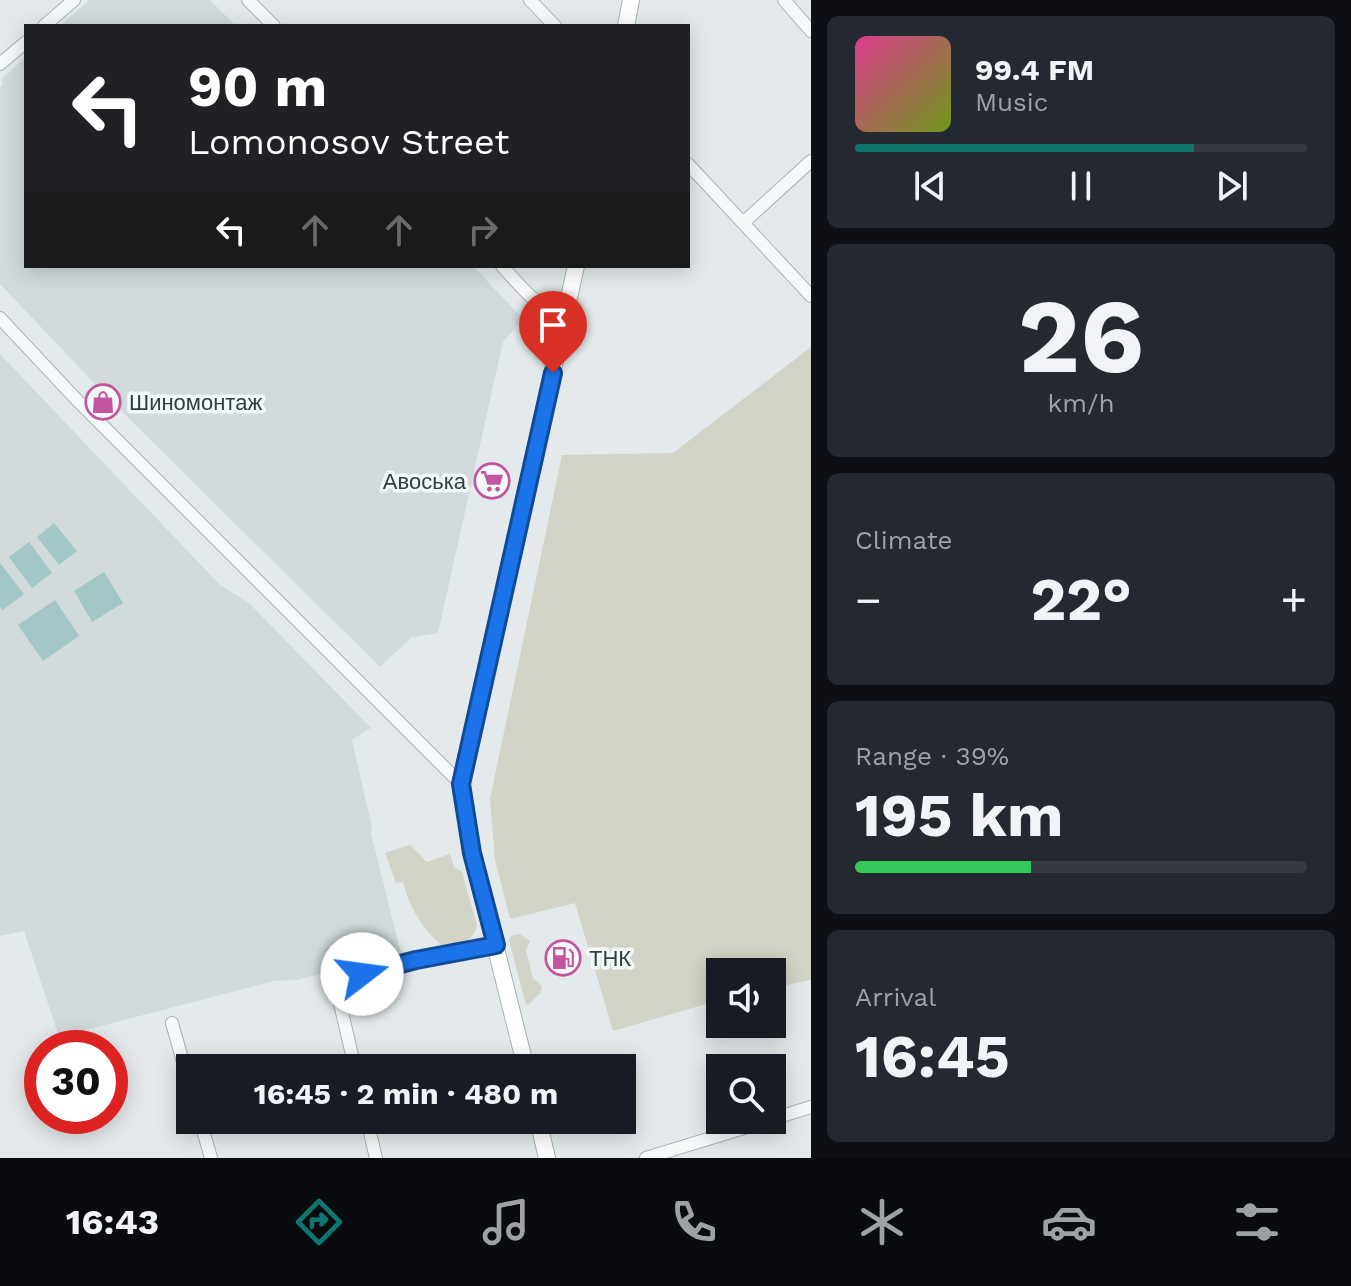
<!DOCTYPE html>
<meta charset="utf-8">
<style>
body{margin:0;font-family:"Work Sans",sans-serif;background:#242831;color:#f1f3f6;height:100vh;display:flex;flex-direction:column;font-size:30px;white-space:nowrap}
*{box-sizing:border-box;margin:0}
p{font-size:26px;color:#9ea1a6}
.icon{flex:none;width:44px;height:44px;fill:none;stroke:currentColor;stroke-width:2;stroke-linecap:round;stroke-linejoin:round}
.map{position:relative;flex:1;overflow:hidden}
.side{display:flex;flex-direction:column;gap:16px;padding:16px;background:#0d0f14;width:540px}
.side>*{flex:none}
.top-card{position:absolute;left:24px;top:24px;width:666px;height:244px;border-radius:0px;box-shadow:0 4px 20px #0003;background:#202124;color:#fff;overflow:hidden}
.fabs{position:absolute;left:706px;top:958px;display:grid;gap:16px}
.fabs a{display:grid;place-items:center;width:80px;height:80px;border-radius:0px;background:#171b24;box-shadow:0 4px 20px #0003;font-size:40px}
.speed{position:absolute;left:24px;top:1030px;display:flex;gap:16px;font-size:40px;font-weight:700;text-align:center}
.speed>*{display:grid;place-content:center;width:104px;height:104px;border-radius:50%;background:#171b24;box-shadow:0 4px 20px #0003;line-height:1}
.speed .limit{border:12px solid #d22;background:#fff;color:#111}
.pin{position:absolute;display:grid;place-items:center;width:68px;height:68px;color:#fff;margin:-82px -34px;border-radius:50% 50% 50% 0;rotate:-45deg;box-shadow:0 0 8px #0007}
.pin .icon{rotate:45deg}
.me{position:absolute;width:88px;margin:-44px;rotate:75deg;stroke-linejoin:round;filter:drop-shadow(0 0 6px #0008)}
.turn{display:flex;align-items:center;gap:28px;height:168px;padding:0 32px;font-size:36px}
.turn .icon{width:104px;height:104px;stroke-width:2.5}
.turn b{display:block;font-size:56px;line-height:68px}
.lanes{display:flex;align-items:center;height:76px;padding:0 32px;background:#0003;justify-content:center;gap:40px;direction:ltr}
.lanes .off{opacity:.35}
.big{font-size:60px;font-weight:700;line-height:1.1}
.side .widget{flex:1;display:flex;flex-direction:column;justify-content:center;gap:12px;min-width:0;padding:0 28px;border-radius:12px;background:#242831}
.side .dial{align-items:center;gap:0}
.dial b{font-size:104px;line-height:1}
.song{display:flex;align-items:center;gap:24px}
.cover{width:96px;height:96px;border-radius:12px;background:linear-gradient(135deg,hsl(330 70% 55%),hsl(80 70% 35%))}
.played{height:8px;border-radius:4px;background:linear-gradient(90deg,#0f766e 75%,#363941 75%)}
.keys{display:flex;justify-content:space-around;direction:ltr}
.heat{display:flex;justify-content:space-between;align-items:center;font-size:44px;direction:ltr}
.charge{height:12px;border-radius:6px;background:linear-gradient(90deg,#34c759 39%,#363941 0)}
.trip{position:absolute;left:176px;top:1054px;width:460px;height:80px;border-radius:0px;background:#171b24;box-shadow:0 4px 20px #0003;font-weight:700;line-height:80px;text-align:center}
.menu{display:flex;height:128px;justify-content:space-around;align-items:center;background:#090b0e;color:#9ea1a6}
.menu .icon{width:56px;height:56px}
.menu .active{color:#0f766e}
.menu b{font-size:36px;color:#f1f3f6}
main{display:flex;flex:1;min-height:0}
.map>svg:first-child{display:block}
.built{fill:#d2dbdc}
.green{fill:#d1d4c6}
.water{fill:#a3c7c6}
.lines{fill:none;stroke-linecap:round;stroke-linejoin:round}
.minor-casing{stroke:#a9b3b5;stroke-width:14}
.major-casing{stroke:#a4b4b5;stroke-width:18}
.minor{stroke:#f6f9f9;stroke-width:12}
.major{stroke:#fff;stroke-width:16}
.route-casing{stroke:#114b97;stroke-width:20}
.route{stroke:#1a73e8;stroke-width:14}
.labels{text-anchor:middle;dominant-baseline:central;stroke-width:7;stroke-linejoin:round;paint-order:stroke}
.poi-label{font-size:22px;fill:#2d3f41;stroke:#f4f8f8;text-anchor:start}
</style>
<main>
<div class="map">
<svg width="811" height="1158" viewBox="0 0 811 1158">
<rect width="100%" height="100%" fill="#e4eaeb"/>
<path class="built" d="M89,0h121l26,26h-176z
M26,57v209h447l50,53 -20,23 -65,291 -27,5 -31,29 -267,-264 -113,-119v-197l3,-3 -2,-5z
M0,354l219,230 30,19 122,125 -19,12 20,87 -1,6 30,121 -104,26 -23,1 -215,56 -35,-106 -24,5z"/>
<path class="green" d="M811,347v633l-39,8v-16h-52v28l-107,31 -38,-128 -65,16 -15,-59 -5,-61 72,-344 111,-2z
M410,845l17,17 23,-8 4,13 8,5 15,54c-4,17 -21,19 -36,19 -19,-17 -32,-38 -38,-63l-7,1 -11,-30z
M520,934l10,7 -4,9 7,29 5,3 4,5 -1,5 -13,13 -3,-3 -16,-62 2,-4z"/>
<path class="water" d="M54,523l23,28 -18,14 -22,-28z
M29,542l23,31 -20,15 -23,-31z
M0,563l24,31 -21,16 -3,-3z
M104,572l19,31 -31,19 -18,-31z
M55,600l24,36 -36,25 -25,-36z"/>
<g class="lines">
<defs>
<path id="minor" d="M248,0l26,26
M530,0l25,26
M784,0l27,31
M44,26l30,-26
M0,64l26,-22
M688,164l123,132
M743,223l68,-62
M502,266c19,20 35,44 64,49
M0,318l75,80 386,386
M172,1023l18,64
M355,1068l-20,-86 81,-22 80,-15
M772,1119l39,-12
M200,1120l11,38
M367,1120l9,38
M646,1158l124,-38"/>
<path id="major" d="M626,26l5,-26
M526,1068l-54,-215 -11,-69 115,-518
M538,1120l9,38"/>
</defs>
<use href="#minor" class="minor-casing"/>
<use href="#major" class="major-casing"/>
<use href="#minor" class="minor"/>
<use href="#major" class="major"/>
</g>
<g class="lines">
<defs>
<path id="route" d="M362,974l54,-14 80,-15 -24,-92 -11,-69 92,-411"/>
</defs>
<use href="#route" class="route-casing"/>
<use href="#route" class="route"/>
</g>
<defs>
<symbol id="shop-ring" viewBox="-11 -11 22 22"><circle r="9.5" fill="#f4f8f8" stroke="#c256a0" stroke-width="1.5"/><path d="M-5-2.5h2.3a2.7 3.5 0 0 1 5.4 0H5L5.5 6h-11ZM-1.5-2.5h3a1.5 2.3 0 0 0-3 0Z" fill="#c256a0"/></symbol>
<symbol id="supermarket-ring" viewBox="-11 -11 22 22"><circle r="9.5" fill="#f4f8f8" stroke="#c256a0" stroke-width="1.5"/><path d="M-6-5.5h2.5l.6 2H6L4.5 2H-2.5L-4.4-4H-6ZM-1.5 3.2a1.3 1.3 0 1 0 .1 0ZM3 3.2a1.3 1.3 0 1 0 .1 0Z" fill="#c256a0"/></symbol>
<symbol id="fuel-ring" viewBox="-11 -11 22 22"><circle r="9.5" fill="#f4f8f8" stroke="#c256a0" stroke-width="1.5"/><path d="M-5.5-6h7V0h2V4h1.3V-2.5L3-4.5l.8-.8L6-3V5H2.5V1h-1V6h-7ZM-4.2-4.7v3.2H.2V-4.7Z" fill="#c256a0"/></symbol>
</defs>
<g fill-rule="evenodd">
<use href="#shop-ring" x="83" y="382" width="40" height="40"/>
<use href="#supermarket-ring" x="472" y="461" width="40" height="40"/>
<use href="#fuel-ring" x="543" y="938" width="40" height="40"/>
</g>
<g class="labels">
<g class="poi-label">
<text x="129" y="402">Шиномонтаж</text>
<text x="466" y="481" text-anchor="end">Авоська</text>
<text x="589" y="958">ТНК</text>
</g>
</g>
</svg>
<div class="fabs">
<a><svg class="icon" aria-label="sound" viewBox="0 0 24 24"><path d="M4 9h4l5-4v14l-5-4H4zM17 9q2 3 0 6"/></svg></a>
<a><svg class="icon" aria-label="search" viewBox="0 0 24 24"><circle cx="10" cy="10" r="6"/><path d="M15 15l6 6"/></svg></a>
</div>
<div class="speed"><div class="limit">30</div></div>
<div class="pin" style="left:553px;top:373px;background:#d93025"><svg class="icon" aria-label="arrive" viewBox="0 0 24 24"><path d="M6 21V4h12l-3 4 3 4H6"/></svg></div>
<svg class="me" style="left:362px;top:974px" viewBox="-20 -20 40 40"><circle r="19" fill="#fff"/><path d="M0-13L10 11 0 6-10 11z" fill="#1a73e8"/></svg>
<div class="trip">16:45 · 2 min · 480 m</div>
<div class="top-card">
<div class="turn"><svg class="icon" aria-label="left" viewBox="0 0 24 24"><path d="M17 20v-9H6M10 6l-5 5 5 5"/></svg><div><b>90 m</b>Lomonosov Street</div></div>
<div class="lanes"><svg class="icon" aria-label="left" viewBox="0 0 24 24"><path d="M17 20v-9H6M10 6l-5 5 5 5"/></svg><svg class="icon off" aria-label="ahead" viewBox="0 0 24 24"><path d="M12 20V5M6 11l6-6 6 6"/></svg><svg class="icon off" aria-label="ahead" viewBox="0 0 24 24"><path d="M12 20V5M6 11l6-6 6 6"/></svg><svg class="icon off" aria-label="right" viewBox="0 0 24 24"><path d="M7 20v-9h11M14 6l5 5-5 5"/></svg></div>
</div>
</div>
<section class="side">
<div class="widget">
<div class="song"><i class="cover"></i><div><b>99.4 FM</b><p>Music</p></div></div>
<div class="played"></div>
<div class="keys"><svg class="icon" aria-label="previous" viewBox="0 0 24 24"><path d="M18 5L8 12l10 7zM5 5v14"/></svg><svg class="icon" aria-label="pause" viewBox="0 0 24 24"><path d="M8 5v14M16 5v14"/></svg><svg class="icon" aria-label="next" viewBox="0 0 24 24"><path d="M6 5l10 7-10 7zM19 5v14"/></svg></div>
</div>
<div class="widget dial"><b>26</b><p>km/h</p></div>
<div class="widget"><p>Climate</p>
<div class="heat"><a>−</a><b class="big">22°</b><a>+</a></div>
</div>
<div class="widget"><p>Range · 39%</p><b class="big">195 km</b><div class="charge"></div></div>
<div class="widget"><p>Arrival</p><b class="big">16:45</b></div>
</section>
</main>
<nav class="menu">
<b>16:43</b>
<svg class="icon active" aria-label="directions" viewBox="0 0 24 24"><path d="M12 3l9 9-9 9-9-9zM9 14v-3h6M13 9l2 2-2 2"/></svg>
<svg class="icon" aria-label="music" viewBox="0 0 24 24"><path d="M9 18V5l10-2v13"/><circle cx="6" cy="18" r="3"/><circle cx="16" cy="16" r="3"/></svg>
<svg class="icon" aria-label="phone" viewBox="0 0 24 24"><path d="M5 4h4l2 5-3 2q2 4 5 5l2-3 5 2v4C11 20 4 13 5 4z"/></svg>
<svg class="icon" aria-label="climate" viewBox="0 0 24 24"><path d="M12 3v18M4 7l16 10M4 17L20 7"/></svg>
<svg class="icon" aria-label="car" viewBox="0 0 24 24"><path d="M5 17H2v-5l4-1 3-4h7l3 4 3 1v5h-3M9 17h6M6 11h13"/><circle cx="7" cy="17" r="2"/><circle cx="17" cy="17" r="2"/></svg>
<svg class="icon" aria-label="filters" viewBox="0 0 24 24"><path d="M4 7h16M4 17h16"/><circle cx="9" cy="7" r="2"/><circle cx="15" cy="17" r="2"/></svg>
</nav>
